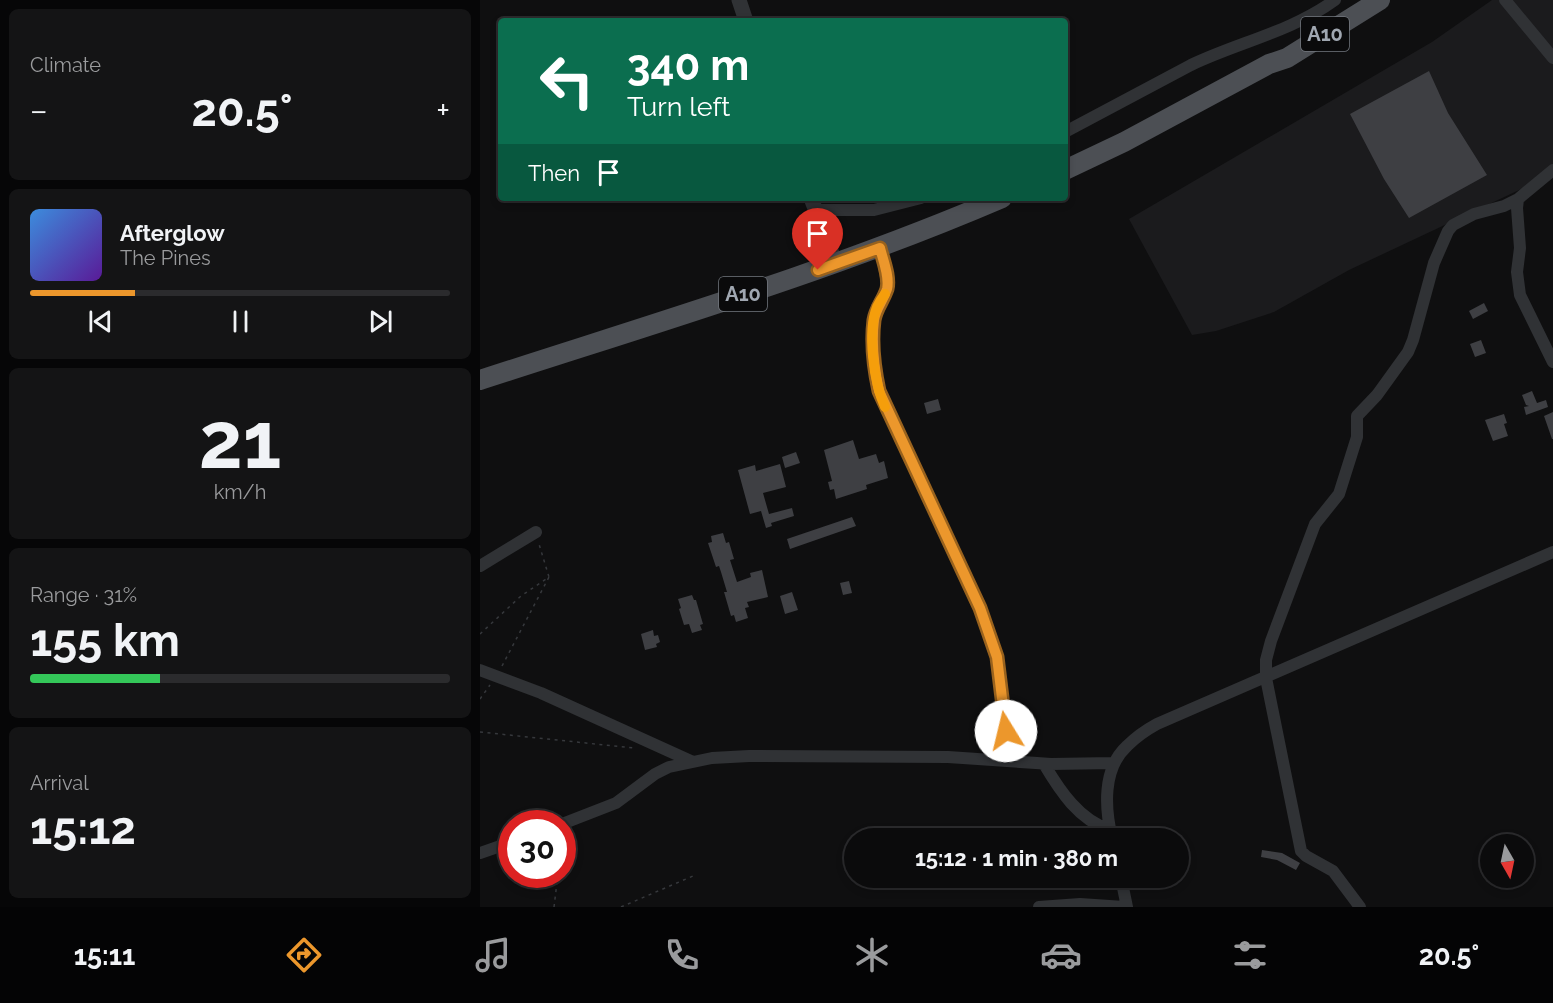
<!DOCTYPE html>
<meta charset="utf-8">
<style>
body{margin:0;font-family:Raleway,sans-serif;background:#141415;color:#f1f3f6;height:100vh;display:flex;flex-direction:column;font-size:22px;white-space:nowrap}
*{box-sizing:border-box;margin:0}
p{font-size:20px;color:#9a9b9d}
.icon{flex:none;width:33px;height:33px;fill:none;stroke:currentColor;stroke-width:2;stroke-linecap:round;stroke-linejoin:round}
.map{position:relative;flex:1;overflow:hidden}
.sheet{display:flex;flex-direction:column;gap:9px;padding:9px;background:#060607;width:480px}
.sheet>*{flex:none}
.top-card{position:absolute;left:18px;top:18px;width:570px;height:183px;border-radius:6px;box-shadow:0 3px 9px #0003,0 0 0 2px #2b2b2d;background:#0b6e4f;color:#fff;overflow:hidden}
.needle{width:39px;rotate:171deg}
.fabs{position:absolute;left:1000px;top:834px;display:grid;gap:12px}
.fabs a{display:grid;place-items:center;width:54px;height:54px;border-radius:50%;background:#0b0b0c;box-shadow:0 3px 9px #0003,0 0 0 2px #2b2b2d;font-size:30px}
.speed{position:absolute;left:18px;top:810px;display:flex;gap:12px;font-size:30px;font-weight:700;text-align:center}
.speed>*{display:grid;place-content:center;width:78px;height:78px;border-radius:50%;background:#0b0b0c;box-shadow:0 3px 9px #0003,0 0 0 2px #2b2b2d;line-height:1}
.speed .limit{border:9px solid #d22;background:#fff;color:#111}
.pin{position:absolute;display:grid;place-items:center;width:51px;height:51px;color:#fff;margin:-62px -26px;border-radius:50% 50% 50% 0;rotate:-45deg;box-shadow:0 0 6px #0007}
.pin .icon{rotate:45deg}
.me{position:absolute;width:66px;margin:-33px;rotate:351deg;stroke-linejoin:round;filter:drop-shadow(0 0 4px #0008)}
.turn{display:flex;align-items:center;gap:21px;height:126px;padding:0 30px;font-size:27px}
.turn .icon{width:78px;height:78px;stroke-width:2.5}
.turn b{display:block;font-size:42px;line-height:51px}
.then{display:flex;align-items:center;height:57px;padding:0 30px;background:#0003;gap:12px;font-size:22px}
.big{font-size:45px;font-weight:700;line-height:1.1}
.sheet .widget{flex:1;display:flex;flex-direction:column;justify-content:center;gap:9px;min-width:0;padding:0 21px;border-radius:9px;background:#141415}
.sheet .dial{align-items:center;gap:0}
.dial b{font-size:78px;line-height:1}
.song{display:flex;align-items:center;gap:18px}
.cover{width:72px;height:72px;border-radius:9px;background:linear-gradient(135deg,hsl(210 70% 55%),hsl(270 70% 35%))}
.played{height:6px;border-radius:3px;background:linear-gradient(90deg,#ec972c 25%,#2b2b2d 25%)}
.keys{display:flex;justify-content:space-around;direction:ltr}
.heat{display:flex;justify-content:space-between;align-items:center;font-size:33px;direction:ltr}
.charge{height:9px;border-radius:4px;background:linear-gradient(90deg,#34c759 31%,#2b2b2d 0)}
.trip{position:absolute;left:364px;top:828px;width:345px;height:60px;border-radius:30px;background:#0b0b0c;box-shadow:0 3px 9px #0003,0 0 0 2px #2b2b2d;font-weight:700;line-height:60px;text-align:center}
.tab-bar{display:flex;height:96px;justify-content:space-around;align-items:center;background:#040405;color:#9a9b9d}
.tab-bar .icon{width:42px;height:42px}
.tab-bar .current{color:#ec972c}
.tab-bar b{font-size:27px;color:#f1f3f6}
main{display:flex;flex:1;min-height:0}
.map>svg:first-child{display:block}
.built{fill:#1b1b1d}
.building{fill:#3e3f43}
.lines{fill:none;stroke-linecap:round;stroke-linejoin:round}
.path{stroke:#36383c;stroke-width:1.5;stroke-dasharray:3 4.5;stroke-linecap:butt}
.minor{stroke:#303235;stroke-width:12}
.tertiary{stroke:#303235;stroke-width:15}
.primary{stroke:#4c4f54;stroke-width:20}
.route-casing{stroke:#99621d;stroke-width:15}
.route{stroke:#ec972c;stroke-width:10}
.slow{stroke:#f59e0b;stroke-width:10}
.labels{text-anchor:middle;dominant-baseline:central;stroke-width:6;stroke-linejoin:round;paint-order:stroke}
.shield{fill:#0a0a0b;stroke:#73787f;stroke-width:1.5}
.shield-label{font-size:20px;font-weight:bold;fill:#a0a7b1}
</style>
<main>
<section class="sheet">
<div class="widget"><p>Climate</p>
<div class="heat"><a>−</a><b class="big">20.5°</b><a>+</a></div>
</div>
<div class="widget">
<div class="song"><i class="cover"></i><div><b>Afterglow</b><p>The Pines</p></div></div>
<div class="played"></div>
<div class="keys"><svg class="icon" aria-label="previous" viewBox="0 0 24 24"><path d="M18 5L8 12l10 7zM5 5v14"/></svg><svg class="icon" aria-label="pause" viewBox="0 0 24 24"><path d="M8 5v14M16 5v14"/></svg><svg class="icon" aria-label="next" viewBox="0 0 24 24"><path d="M6 5l10 7-10 7zM19 5v14"/></svg></div>
</div>
<div class="widget dial"><b>21</b><p>km/h</p></div>
<div class="widget"><p>Range · 31%</p><b class="big">155 km</b><div class="charge"></div></div>
<div class="widget"><p>Arrival</p><b class="big">15:12</b></div>
</section>
<div class="map">
<svg width="1073" height="907" viewBox="0 0 1073 907">
<rect width="100%" height="100%" fill="#0f0f10"/>
<path class="built" d="M1012,0h61v174l-204,96 -75,42 -58,19 -24,4 -63,-116 303,-177z"/>
<path class="building" d="M949,71l19,42 39,62 -78,43 -25,-39 -34,-65z
M1004,303l4,8 -15,8 -4,-8z
M1001,340l5,13 -11,4 -5,-13z
M1052,391l5,12 9,-3 2,7 -22,8 -2,-8 5,-1 -3,-1 -4,-10z
M458,399l3,11 -14,4 -3,-11z
M1073,412v27h-1l-8,-23z
M1024,414l3,9 -3,1 4,12 -15,5 -8,-21z
M373,440l6,19 17,-5 3,9 5,-2 4,17 -22,7 1,4 -31,10 -2,-10 -4,1 -2,-8 4,-1 -8,-31z
M316,452l4,11 -15,5 -3,-11z
M300,464l6,23 -23,6 6,21 23,-6 2,8 -23,7 1,3 -6,2 -5,-17 -11,3 -12,-44 17,-5 1,6z
M372,517l4,9 -66,23 -3,-10z
M243,533l3,10 3,-1 5,17 -4,1 7,22 14,-5 -1,-4 12,-3 6,27 -21,5 2,5 -4,1 3,10 -12,4 -2,-7 -3,1 -7,-24h3l-6,-20 -2,-6 -3,1 -8,-24 4,-1 -1,-6z
M369,581l3,12 -9,2 -3,-12z
M312,592l6,18 -13,4 -5,-18z
M212,595l2,5h2l7,24 -3,1 2,5 -10,3 -3,-9 -5,1 -5,-16 2,-1 -3,-9z
M173,630l1,6 4,-1 2,7 -4,2 1,3 -12,3 -4,-16z
M782,850l20,3 18,10 -4,7 -19,-10 -16,-3z"/>
<g class="lines">
<path class="path" d="M0,634l41,-38 28,-19 -10,-33
M22,666l47,-89
M0,699l10,-14
M0,732l154,16
M74,907l4,-33
M141,907l72,-31"/>
<path class="minor" d="M1025,0l48,58
M585,132l126,-67c48,-23 100,-33 144,-65
M1073,170l-35,29 -1,9 3,40 -3,24 3,23 33,67
M335,210h59l47,-12
M400,248l8,39 -11,20 -3,15 -1,37 6,32 101,217 17,49 9,74 11,30
M0,566l56,-34
M0,670l61,23 152,69
M564,764c16,27 35,56 66,66
M82,824l54,-21 39,-29 14,-7 43,-9 37,-2 199,1 103,7 63,-1
M632,838c-7,-29 -10,-69 15,-92 9,-9 19,-16 30,-22l396,-172
M0,853l32,-11
M641,878l6,29
M559,907l41,-3 44,3
M880,907l-27,-36 -27,-15 -5,-5 -35,-173v-18l5,-19 44,-117 24,-30 18,-57v-21l20,-21 31,-43 5,-12 21,-77 14,-32 5,-6 21,-11 30,-8 14,-7"/>
<path class="tertiary" d="M259,0l7,21
M331,198l25,66"/>
<path class="primary" d="M585,170l59,-28 145,-78 18,-6 93,-58
M0,380c175,-57 352,-109 522,-182"/>
</g>
<g class="lines">
<defs>
<path id="route" d="M338,270l62,-22c3,12 10,29 7,41 -4,12 -11,19 -13,31 -3,24 0,48 5,71l101,217 17,49 9,74"/>
</defs>
<use href="#route" class="route-casing"/>
<use href="#route" class="route"/>
<path class="slow" d="M405,294c-3,4 -6,9 -8,13 -10,25 -3,76 8,100"/>
</g>
<g class="labels">
<g class="shield">
<rect x="821" y="17" width="48" height="34" rx="4.5"/>
<rect x="239" y="277" width="48" height="34" rx="4.5"/>
</g>
<g class="shield-label">
<text x="845" y="34">A10</text>
<text x="263" y="294">A10</text>
</g>
</g>
</svg>
<div class="fabs">
<a><svg class="needle" viewBox="-14 -14 28 28"><path d="M0-13l5 13h-10z" fill="#e53935"/><path d="M0 13l5-13h-10z" fill="#9a9b9d"/></svg></a>
</div>
<div class="speed"><div class="limit">30</div></div>
<div class="pin" style="left:338px;top:270px;background:#d93025"><svg class="icon" aria-label="arrive" viewBox="0 0 24 24"><path d="M6 21V4h12l-3 4 3 4H6"/></svg></div>
<svg class="me" style="left:526px;top:731px" viewBox="-20 -20 40 40"><circle r="19" fill="#fff"/><path d="M0-13L10 11 0 6-10 11z" fill="#ec972c"/></svg>
<div class="trip">15:12 · 1 min · 380 m</div>
<div class="top-card">
<div class="turn"><svg class="icon" aria-label="left" viewBox="0 0 24 24"><path d="M17 20v-9H6M10 6l-5 5 5 5"/></svg><div><b>340 m</b>Turn left</div></div>
<div class="then">Then<svg class="icon" aria-label="arrive" viewBox="0 0 24 24"><path d="M6 21V4h12l-3 4 3 4H6"/></svg></div>
</div>
</div>
</main>
<nav class="tab-bar">
<b>15:11</b>
<svg class="icon current" aria-label="directions" viewBox="0 0 24 24"><path d="M12 3l9 9-9 9-9-9zM9 14v-3h6M13 9l2 2-2 2"/></svg>
<svg class="icon" aria-label="music" viewBox="0 0 24 24"><path d="M9 18V5l10-2v13"/><circle cx="6" cy="18" r="3"/><circle cx="16" cy="16" r="3"/></svg>
<svg class="icon" aria-label="phone" viewBox="0 0 24 24"><path d="M5 4h4l2 5-3 2q2 4 5 5l2-3 5 2v4C11 20 4 13 5 4z"/></svg>
<svg class="icon" aria-label="climate" viewBox="0 0 24 24"><path d="M12 3v18M4 7l16 10M4 17L20 7"/></svg>
<svg class="icon" aria-label="car" viewBox="0 0 24 24"><path d="M5 17H2v-5l4-1 3-4h7l3 4 3 1v5h-3M9 17h6M6 11h13"/><circle cx="7" cy="17" r="2"/><circle cx="17" cy="17" r="2"/></svg>
<svg class="icon" aria-label="filters" viewBox="0 0 24 24"><path d="M4 7h16M4 17h16"/><circle cx="9" cy="7" r="2"/><circle cx="15" cy="17" r="2"/></svg>
<b>20.5°</b>
</nav>
